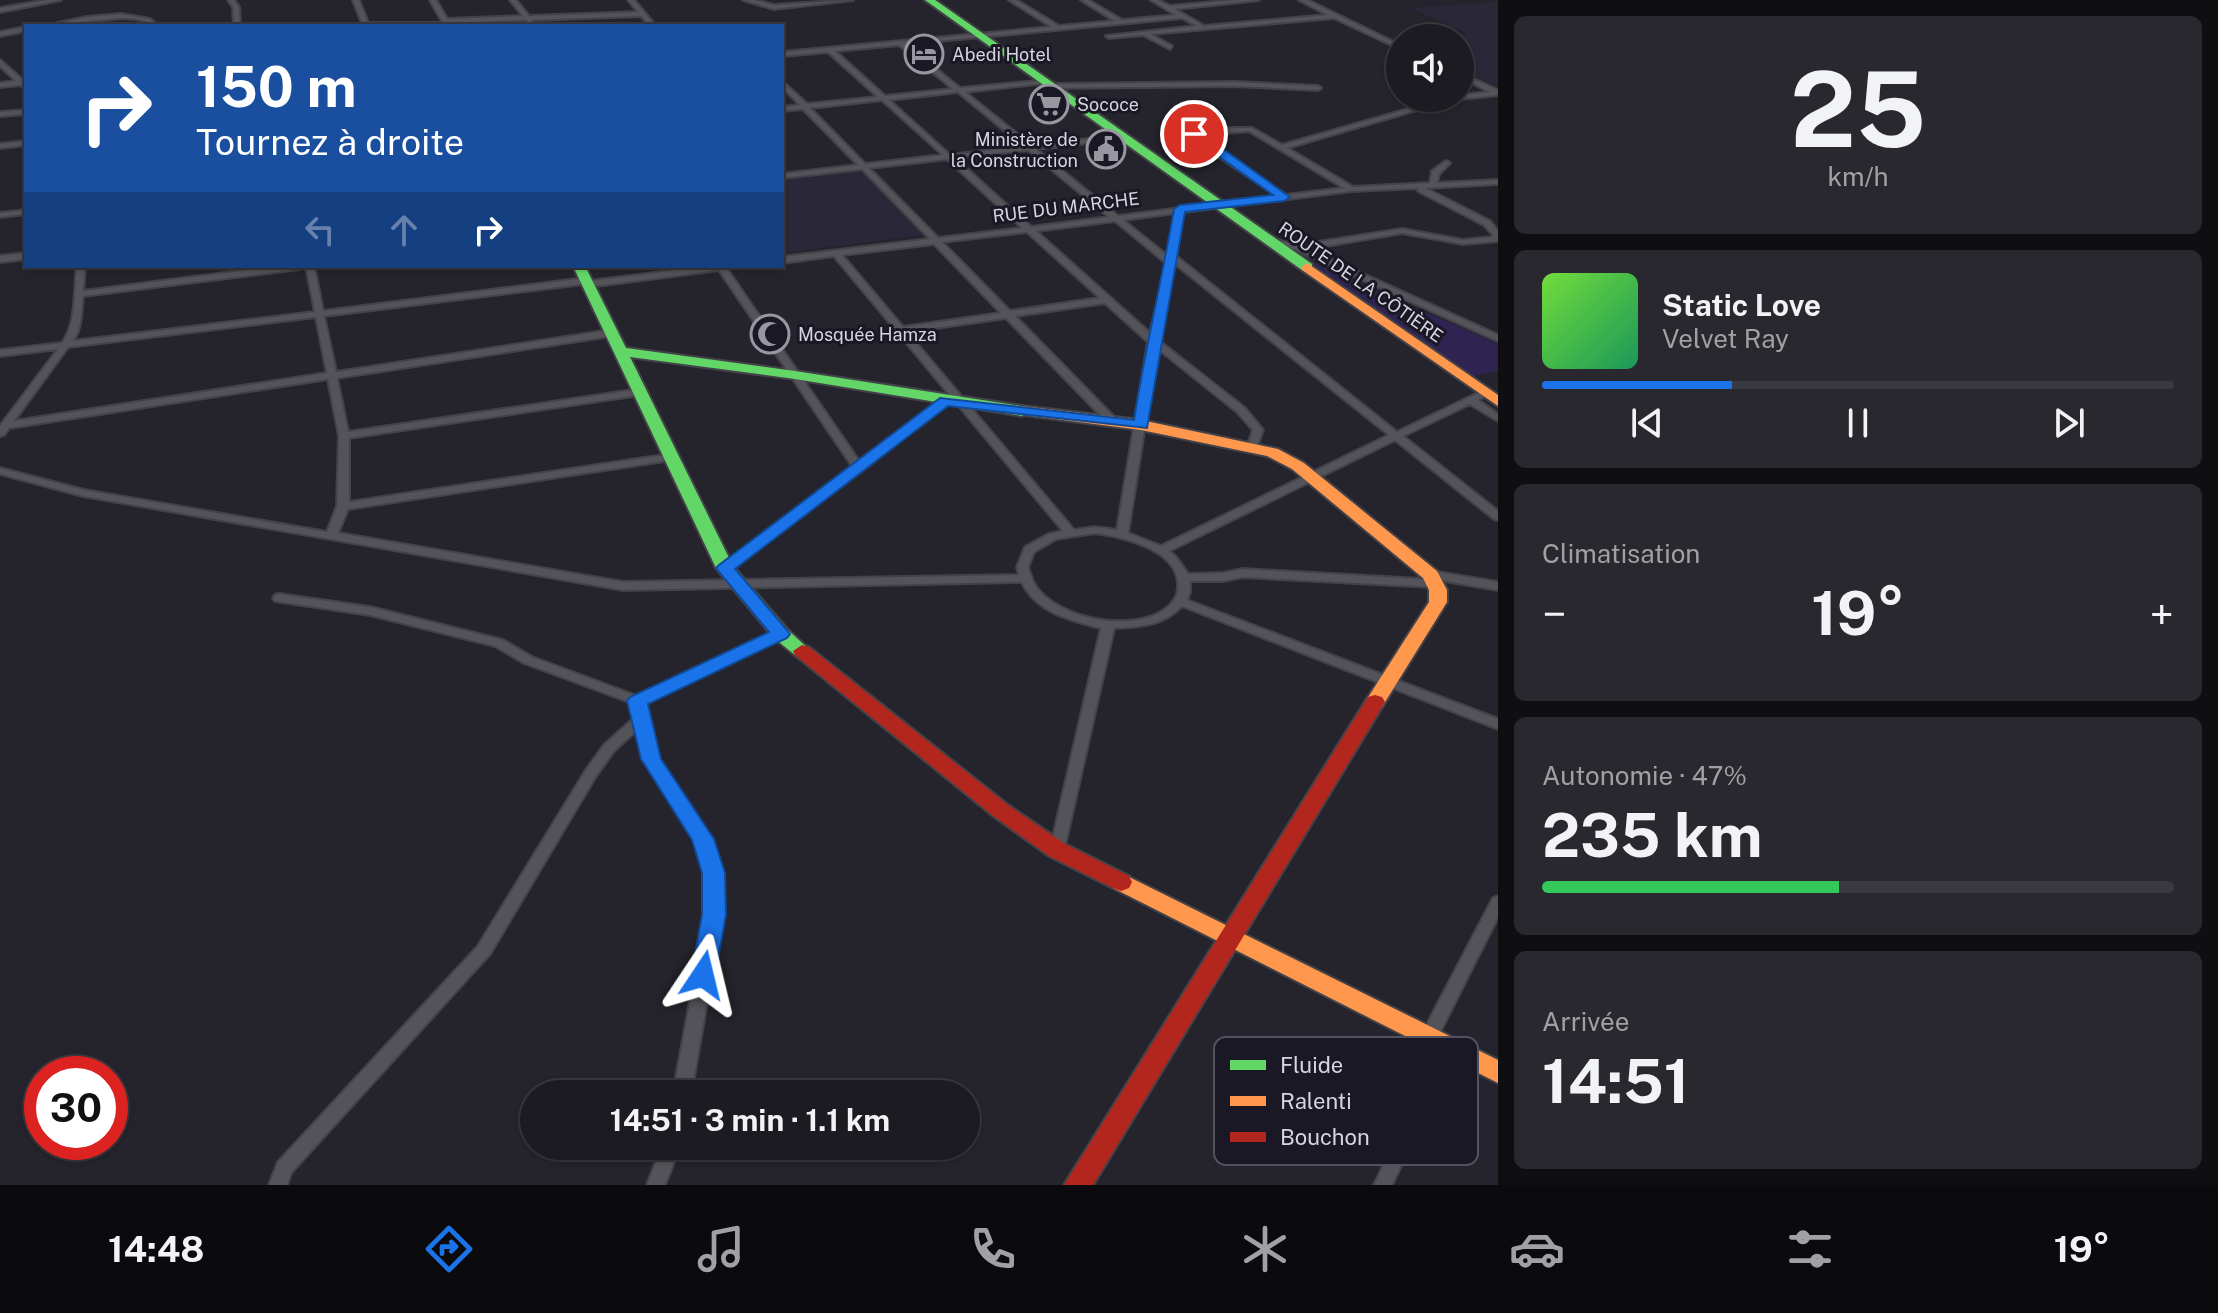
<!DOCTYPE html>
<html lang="fr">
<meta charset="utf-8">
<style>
body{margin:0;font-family:"Public Sans",sans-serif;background:#29282e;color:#f1f3f6;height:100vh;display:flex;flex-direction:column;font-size:30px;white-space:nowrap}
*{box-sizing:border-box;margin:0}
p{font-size:26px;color:#a0a1a5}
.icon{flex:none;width:44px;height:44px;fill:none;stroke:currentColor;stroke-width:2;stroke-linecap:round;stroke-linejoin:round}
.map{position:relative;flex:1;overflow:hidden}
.drawer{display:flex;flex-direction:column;gap:16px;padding:16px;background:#0f0f12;width:720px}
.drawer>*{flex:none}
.guide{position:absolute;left:24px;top:24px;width:760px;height:244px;border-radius:0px;box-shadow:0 2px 6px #0004,0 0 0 2px #3a393f;background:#1a4fa0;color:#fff;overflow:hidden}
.buttons{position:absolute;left:1386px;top:24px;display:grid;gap:16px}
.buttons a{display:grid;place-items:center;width:88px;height:88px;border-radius:50%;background:#1c1b21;box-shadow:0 2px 6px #0004,0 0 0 2px #3a393f;font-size:40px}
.speed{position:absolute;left:24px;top:1056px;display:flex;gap:16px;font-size:40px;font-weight:700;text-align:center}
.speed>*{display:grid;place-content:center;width:104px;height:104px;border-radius:50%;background:#1c1b21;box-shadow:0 2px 6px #0004,0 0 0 2px #3a393f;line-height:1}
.speed .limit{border:12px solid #d22;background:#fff;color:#111}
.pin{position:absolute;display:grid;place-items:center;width:68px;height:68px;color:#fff;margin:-34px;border:4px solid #fff;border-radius:50%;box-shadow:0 2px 8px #0007}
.me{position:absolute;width:88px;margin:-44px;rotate:10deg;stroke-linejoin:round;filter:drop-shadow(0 0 6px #0008)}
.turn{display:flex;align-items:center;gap:28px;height:168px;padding:0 40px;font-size:36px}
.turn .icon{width:104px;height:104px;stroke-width:2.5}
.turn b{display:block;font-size:56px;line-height:68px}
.lanes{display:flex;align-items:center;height:76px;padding:0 40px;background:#0003;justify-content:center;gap:40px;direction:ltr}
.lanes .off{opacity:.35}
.big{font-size:60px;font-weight:700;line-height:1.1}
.drawer .widget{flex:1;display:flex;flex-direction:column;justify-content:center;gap:12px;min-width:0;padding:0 28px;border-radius:12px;background:#29282e}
.drawer .dial{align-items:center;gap:0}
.dial b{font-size:104px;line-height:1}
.song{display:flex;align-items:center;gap:24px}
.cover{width:96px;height:96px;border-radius:12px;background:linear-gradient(135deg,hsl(100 70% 55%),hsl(150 70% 35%))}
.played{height:8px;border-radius:4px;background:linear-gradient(90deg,#1a73e8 30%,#3a393f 30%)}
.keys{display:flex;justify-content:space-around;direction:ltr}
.heat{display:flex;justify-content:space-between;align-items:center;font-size:44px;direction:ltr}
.charge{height:12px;border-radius:6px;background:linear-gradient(90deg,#34c759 47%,#3a393f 0)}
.trip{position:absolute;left:520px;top:1080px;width:460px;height:80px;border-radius:40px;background:#1c1b21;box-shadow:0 2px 6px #0004,0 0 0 2px #3a393f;font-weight:700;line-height:80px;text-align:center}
.tabs{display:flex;height:128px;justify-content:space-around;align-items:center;background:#0b0b0d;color:#a0a1a5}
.tabs .icon{width:56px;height:56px}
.tabs .selected{color:#1a73e8}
.tabs b{font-size:36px;color:#f1f3f6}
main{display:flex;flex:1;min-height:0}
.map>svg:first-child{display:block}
.built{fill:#2a2739}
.green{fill:#2f2451}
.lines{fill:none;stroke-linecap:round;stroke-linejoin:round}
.street-casing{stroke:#434248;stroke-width:4}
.fast-casing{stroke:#434248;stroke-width:4}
.slow-casing{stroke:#434248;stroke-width:4}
.jam-casing{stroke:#434248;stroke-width:4}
.street{fill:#545359;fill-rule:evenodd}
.fast{fill:#63d668;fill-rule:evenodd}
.slow{fill:#ff974d;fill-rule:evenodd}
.jam{fill:#b3261e;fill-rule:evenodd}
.route{fill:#1a73e8;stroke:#114b97;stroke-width:2}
.labels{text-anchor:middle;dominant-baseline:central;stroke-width:6;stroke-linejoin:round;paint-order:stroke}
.far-poi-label{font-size:18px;fill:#d6d5df;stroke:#1a1825;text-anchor:start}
.far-street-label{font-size:18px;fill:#d6d5df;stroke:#1a1825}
.key{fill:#1a1825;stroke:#52515d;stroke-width:2}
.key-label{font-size:22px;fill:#d6d5df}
</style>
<main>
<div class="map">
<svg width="1498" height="1185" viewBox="0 0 1498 1185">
<rect width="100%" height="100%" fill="#25242c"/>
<path class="built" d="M1498,2v84l-36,-16 3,-38 -54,-24z
M860,170l63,65 -141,18v-73z"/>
<path class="green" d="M1296,255l202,89v27l-25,5z"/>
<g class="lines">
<defs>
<path id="street" d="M48,0h13l-61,12v-4z
M228,0h6l5,7 1,19h-6l-1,-19z
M353,0h6l9,23h75l-13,-23h6l11,19 76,-3 -13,-16h6l13,16 109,-4 -10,-12h6l22,26h-6l-9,-10 -110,4 3,3 -3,2 -5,-5 -77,3 2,3h-88z
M743,0h10l21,5 79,-5 -79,9z
M1009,0h7l43,26 56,-5 -34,-21h7l34,20 54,-5 -25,-15h7l12,6 68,-6h21l-84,9 29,17 124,-11 -29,-15h8l93,45v4l-2,-1 -64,-30 -184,16 22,12 -2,3 -27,-14 -34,3 -3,-2 91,-10 -15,-8 -276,26 54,44 88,-8v2l-2,1 -81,9 66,53 95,-10 1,2 -4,2 -87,10 82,67 159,-20 -86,-58 -1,-2 4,-6 20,-1 -30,-20v-2h4l34,21h30l30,17 165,-47h13v-3l30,-3 -30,-15v-4l38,17v5l-38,4 -3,-1 -170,50 66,39 77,-4 2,-12 14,-10 4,2 -11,11 -2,9 61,-3v4l-73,4 65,33 8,10v10l-35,3 -61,-11 -94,16 190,86v6l-202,-91 -31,-10 4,-2 30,7 103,-16 61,11 29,-3 1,-2 -9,-10 -66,-34v-3l-66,3 -169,21 -7,44 221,176 85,-41h6v4l-10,5 20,14v7l-28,-17 -67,32 95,75v9l-4,-1 -99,-79 -226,111 7,6 12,17 35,-1 20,-4 195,11 2,3 -6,4 -191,-10 -20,4h-33v11l-3,8 311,119v10l-316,-123c-19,20 -43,21 -68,22l-50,222 -2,4 -5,1 -5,-1 -2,-4 51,-222c-29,-7 -66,-16 -79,-46l-399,8 -540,-94 -83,-22v-6l84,22 243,42 10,-26 2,-70 -11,-57 -319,49 -5,7 -4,1v-10l58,-77 -58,7v-6l62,-7c15,-20 12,-53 15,-77h8l-2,25 196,-25h24l-4,3 -216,27c-2,15 -1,33 -10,45l242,-29 -9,-46h8l9,45 263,-33 4,3 121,-15h24l-8,3 132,192 82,-62 4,-1 5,3 -87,69 -134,100 -4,2 -6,-4 2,-2 131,-100 -133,-196 -131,17 -4,-3 -260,32 12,56 275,-42 5,3 -5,3 -274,42 11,54 292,-43 5,3 -5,3 -291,43v64l322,-48 5,3 -5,3 -323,49 -10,24 285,49 396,-7 -2,-8 8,-20 24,-13 14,-3 -229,-275 -52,7v-6l148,-18 -68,-70 -80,9v-4l76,-9 -55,-56 -21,2v-4l18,-2 -18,-18v-6l25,23 71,-7 -50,-45 -46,4v-4l270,-25zM899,45l54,44 -68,7 -50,-45zM958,92l65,54 -73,9 -61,-55zM882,100l61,55 -78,9 -55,-56zM1249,131l95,57 -58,7 -88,-60zM1028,150l81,67 -78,10 -76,-69zM947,159l75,69 -84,10 -69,-70zM1175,213l-7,43 -45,-36zM1115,221l52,43 -17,69 -114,-102zM1027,232l73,66 -90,13 -68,-69zM934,244l67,69 -98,14 -61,-72zM1175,264l214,171 -228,111 -33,-13 29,-185 80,64 16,18 -6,17 1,2h8l7,-19 -18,-22 -87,-68zM1105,303l43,39 -31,188 -22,-3 -21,3 -167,-198 99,-14 102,105 4,1 5,-3 -1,-2 -101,-103zM316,317l11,56 -313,48 54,-74zM1095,533c28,4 82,16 83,51 1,11 -5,20 -14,26 -33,23 -107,9 -129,-25 -3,-5 -5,-12 -7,-18l6,-15 22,-13z
M121,14l29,5 8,7h-7l-6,-5 -9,-2 -15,-1 -77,8 43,-9z
M26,27v4l-26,5v-4z
M0,60l26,23v6l-6,-4 -20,2v-4l16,-2 -16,-15z
M1400,62v6l-3,-2z
M1235,82l83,4 3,2 -3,2 -83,-4 -183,2 -3,-2 3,-2z
M26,110v4l-26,2v-4z
M26,141v4l-26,3v-4z
M26,210v4l-26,3v-4z
M26,253v6l-26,3v-6z
M1431,571l67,11v8l-71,-12 -2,-3 2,-3z
M279,594l91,13 133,33 29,17 105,39 140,-65h8l2,3 -2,3 -148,68 -113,-42 -29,-17 -125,-31 -95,-14 -2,-3 2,-3z
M640,710l5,1 2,3 11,45 52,80 10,34 2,42 -31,179h-18l33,-179v-42l-10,-33 -52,-81 -7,-29 -23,21 -18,25 -106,178 -199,219 -4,12h-18l9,-23 200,-216 108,-176 18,-25 30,-27 1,-7z
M1498,896v21l-63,125 -6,2 -6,-2 -2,-5 2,-5 70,-134z
M1448,1040l6,2 2,5 -64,138h-18l68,-143z
M662,1146h18l-15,39h-18z"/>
<path id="fast" d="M925,0h10l377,264v6h-10z
M573,266h12l41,82 169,23 227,35 8,5 -8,5 -227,-37 -165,-22 103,209 55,64 23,21 -9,6 -7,-2 -21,-17 -58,-70z"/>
<path id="slow" d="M1307,263l191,132v11l-196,-136 -1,-3z
M1022,406l119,14 137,29 26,14 133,108 10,19v12l-65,105h-14l-3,-5 64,-100v-12l-6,-12 -131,-109 -25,-13 -126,-26 -124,-16v-6z
M1121,873l377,187v23l-385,-195 -3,-6 3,-6z"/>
<path id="jam" d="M802,645l7,2 199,158 57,39 64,32 3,6 -3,6 -8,3 -8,-3 -64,-32 -57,-41 -197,-160 -2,-4z
M1375,695l7,2 3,5 -292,483h-29l304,-488z"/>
</defs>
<use href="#street" class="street-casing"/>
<use href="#fast" class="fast-casing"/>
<use href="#slow" class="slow-casing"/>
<use href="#jam" class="jam-casing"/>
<use href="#street" class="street"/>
<use href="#fast" class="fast"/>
<use href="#slow" class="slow"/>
<use href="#jam" class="jam"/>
</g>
<path class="route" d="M1190,131h8l92,66 -6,4 -99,11 -38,216 -199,-22 -213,163 52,61 3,4 -3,4 -139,66 13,55 53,80 11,34 1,42 -11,60 -3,7 -9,2 -9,-2 -3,-7 11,-60v-42l-10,-33 -51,-81 -14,-58 3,-4 139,-65 -50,-60 -3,-4 3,-3 221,-167 194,22c11,-71 28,-140 40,-211l6,-4 93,-10 -83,-59z"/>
<defs>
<symbol id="hotel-ring" viewBox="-11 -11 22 22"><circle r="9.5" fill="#1a1825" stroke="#9897a0" stroke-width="1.5"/><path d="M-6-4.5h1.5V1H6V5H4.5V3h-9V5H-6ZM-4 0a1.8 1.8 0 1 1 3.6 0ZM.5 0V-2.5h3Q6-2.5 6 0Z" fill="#9897a0"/></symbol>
<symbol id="supermarket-ring" viewBox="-11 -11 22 22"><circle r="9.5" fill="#1a1825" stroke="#9897a0" stroke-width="1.5"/><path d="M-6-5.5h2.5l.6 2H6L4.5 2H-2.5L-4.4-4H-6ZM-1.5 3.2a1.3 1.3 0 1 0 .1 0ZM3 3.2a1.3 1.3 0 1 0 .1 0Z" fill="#9897a0"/></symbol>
<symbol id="civic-ring" viewBox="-11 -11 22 22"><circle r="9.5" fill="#1a1825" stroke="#9897a0" stroke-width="1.5"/><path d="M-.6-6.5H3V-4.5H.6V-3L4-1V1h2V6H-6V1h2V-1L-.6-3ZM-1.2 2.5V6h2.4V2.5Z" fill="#9897a0"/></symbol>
<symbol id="mosque-ring" viewBox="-11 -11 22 22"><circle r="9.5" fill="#1a1825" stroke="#9897a0" stroke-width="1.5"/><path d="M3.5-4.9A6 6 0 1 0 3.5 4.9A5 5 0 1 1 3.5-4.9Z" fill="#9897a0"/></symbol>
</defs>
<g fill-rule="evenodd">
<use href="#hotel-ring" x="902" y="32" width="44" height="44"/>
<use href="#supermarket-ring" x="1027" y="82" width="44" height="44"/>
<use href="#civic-ring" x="1084" y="127" width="44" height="44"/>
<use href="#mosque-ring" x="748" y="312" width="44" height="44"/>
</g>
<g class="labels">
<g class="far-poi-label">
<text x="952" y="54">Abedi Hotel</text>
<text x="1077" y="104">Sococe</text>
<text x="1078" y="139" text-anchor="end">Ministère de<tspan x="1078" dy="21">la Construction</tspan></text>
<text x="798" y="334">Mosquée Hamza</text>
</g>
<g class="far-street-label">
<text transform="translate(1066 207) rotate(-7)">RUE DU MARCHE</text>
<text transform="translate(1361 282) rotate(35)">ROUTE DE LA CÔTIÈRE</text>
</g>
</g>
<rect x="1214" y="1037" width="264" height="128" rx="12" class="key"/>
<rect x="1230" y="1060" width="36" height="10" fill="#63d668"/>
<rect x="1230" y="1096" width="36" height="10" fill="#ff974d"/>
<rect x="1230" y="1132" width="36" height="10" fill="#b3261e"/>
<g class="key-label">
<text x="1280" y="1073">Fluide</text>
<text x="1280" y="1109">Ralenti</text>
<text x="1280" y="1145">Bouchon</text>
</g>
</svg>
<div class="buttons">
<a><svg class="icon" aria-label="sound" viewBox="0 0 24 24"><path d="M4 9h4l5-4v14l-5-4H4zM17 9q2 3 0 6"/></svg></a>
</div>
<div class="speed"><div class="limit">30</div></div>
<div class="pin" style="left:1194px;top:134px;background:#d93025"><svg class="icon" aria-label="arrive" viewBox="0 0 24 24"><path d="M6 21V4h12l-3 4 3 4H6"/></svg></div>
<svg class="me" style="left:703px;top:975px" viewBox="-20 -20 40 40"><path d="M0-17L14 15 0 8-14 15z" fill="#1a73e8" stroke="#fff" stroke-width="4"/></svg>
<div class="trip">14:51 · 3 min · 1.1 km</div>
<div class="guide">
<div class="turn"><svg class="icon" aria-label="right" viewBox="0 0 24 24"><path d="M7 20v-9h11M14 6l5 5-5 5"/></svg><div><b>150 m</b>Tournez à droite</div></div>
<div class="lanes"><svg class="icon off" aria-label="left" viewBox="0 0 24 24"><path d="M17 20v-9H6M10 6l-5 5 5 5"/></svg><svg class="icon off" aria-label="ahead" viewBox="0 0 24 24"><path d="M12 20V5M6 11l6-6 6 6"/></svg><svg class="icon" aria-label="right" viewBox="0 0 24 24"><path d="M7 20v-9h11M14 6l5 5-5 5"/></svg></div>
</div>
</div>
<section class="drawer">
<div class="widget dial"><b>25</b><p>km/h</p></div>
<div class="widget">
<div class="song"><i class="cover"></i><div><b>Static Love</b><p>Velvet Ray</p></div></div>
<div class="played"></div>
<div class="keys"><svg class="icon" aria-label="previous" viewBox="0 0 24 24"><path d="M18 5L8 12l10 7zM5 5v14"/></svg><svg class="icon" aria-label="pause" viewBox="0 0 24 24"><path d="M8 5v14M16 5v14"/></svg><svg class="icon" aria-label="next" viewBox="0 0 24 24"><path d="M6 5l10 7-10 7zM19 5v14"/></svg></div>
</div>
<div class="widget"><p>Climatisation</p>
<div class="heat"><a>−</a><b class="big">19°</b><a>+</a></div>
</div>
<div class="widget"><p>Autonomie · 47%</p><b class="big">235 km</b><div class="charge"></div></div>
<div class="widget"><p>Arrivée</p><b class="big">14:51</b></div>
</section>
</main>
<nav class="tabs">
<b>14:48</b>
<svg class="icon selected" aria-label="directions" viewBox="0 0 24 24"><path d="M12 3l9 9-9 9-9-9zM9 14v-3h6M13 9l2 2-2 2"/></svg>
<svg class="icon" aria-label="music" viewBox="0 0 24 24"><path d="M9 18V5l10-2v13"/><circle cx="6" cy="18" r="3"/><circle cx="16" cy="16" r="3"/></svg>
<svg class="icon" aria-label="phone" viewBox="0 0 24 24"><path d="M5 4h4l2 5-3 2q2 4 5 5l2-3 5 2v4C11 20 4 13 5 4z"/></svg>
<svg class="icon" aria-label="climate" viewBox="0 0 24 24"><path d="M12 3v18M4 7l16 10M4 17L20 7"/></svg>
<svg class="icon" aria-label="car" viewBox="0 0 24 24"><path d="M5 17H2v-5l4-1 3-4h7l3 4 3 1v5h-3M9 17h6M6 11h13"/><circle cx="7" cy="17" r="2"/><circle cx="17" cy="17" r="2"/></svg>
<svg class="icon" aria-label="filters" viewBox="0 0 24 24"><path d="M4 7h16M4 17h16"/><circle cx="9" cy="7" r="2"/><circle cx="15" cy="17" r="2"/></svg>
<b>19°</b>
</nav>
